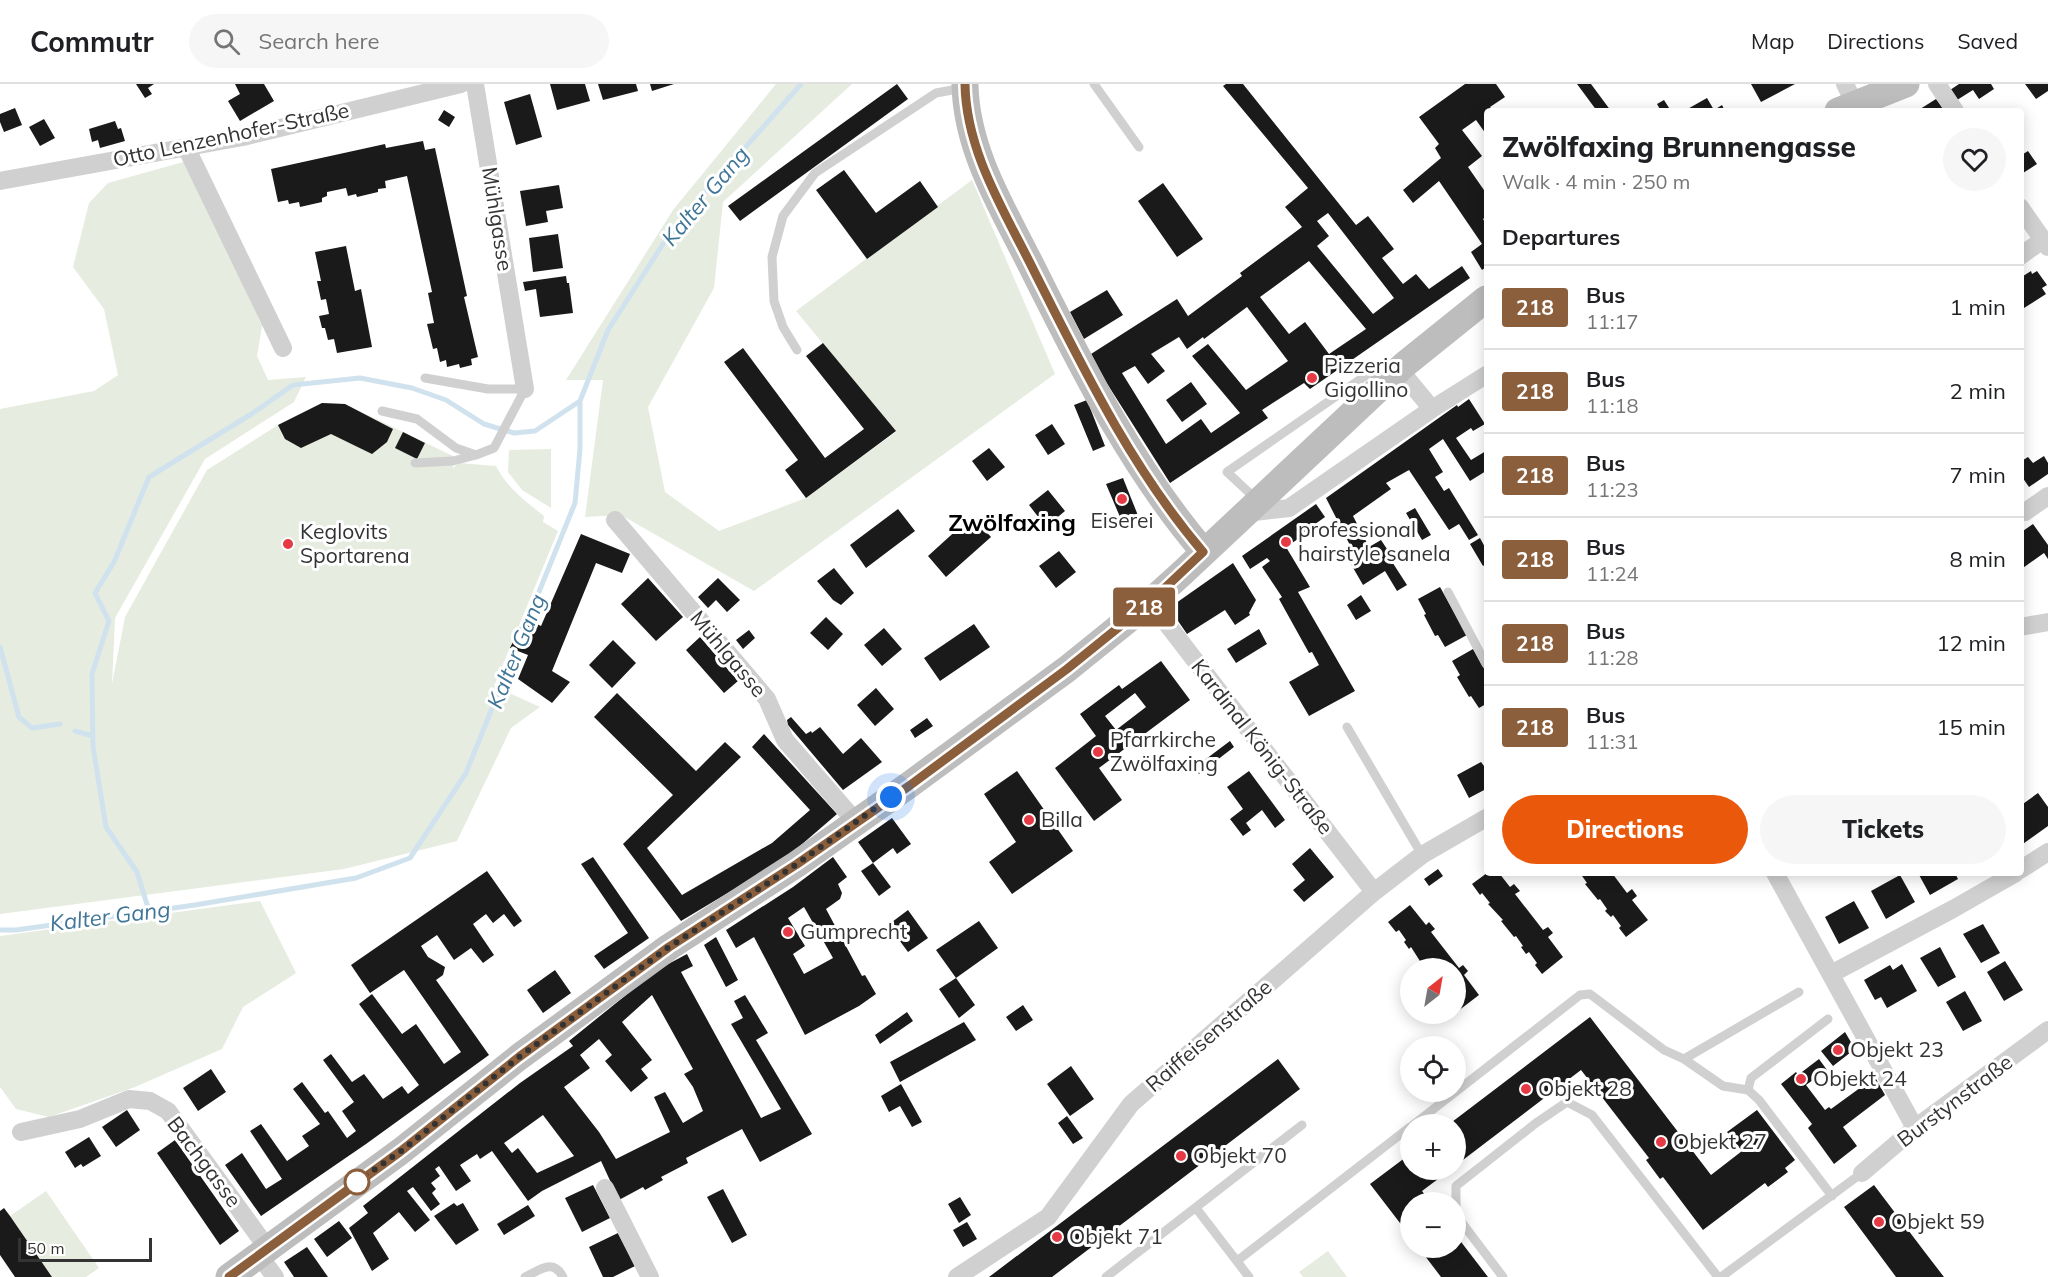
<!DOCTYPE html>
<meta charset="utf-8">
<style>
body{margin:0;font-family:Mulish,sans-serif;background:#f6f6f6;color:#202124;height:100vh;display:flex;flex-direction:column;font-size:22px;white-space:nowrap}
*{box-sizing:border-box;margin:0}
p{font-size:20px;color:#757577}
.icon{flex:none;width:33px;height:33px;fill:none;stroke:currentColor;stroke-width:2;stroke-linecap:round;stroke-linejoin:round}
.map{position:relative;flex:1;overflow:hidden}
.details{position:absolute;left:1484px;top:24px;width:540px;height:768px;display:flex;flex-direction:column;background:#fff;border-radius:6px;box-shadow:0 3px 15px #0003}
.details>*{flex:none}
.badge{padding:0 12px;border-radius:4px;font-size:21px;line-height:39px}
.needle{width:39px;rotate:31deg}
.tools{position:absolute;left:1400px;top:874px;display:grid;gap:12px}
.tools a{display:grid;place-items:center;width:66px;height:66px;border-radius:50%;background:#fff;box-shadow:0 3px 15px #0003;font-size:30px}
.scale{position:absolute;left:18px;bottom:15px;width:134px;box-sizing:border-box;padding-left:6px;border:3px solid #333;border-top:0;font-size:16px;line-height:21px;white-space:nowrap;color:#333;-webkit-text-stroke:4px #fff;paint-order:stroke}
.you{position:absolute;width:30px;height:30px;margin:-15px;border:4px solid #fff;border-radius:50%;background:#1a73e8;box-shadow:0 0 0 9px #1a73e833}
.map>.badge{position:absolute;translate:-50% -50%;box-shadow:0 0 0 3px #fff}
h2{padding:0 18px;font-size:22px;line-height:54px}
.round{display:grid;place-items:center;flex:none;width:63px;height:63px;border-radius:32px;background:#f6f6f6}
.headline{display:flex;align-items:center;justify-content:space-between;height:102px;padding:0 18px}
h1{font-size:28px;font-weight:800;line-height:45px}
.action{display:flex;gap:12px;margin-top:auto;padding:12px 18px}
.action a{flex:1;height:69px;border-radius:36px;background:#ea580c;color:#fff;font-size:24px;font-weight:800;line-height:69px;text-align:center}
.action a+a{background:#f6f6f6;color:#202124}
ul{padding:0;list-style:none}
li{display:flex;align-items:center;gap:18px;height:84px;padding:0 18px;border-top:2px solid #e0e0e0}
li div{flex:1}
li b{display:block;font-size:22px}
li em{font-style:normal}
li .badge{min-width:66px;font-weight:700;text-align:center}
header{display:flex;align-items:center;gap:36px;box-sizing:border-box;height:84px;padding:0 30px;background:#fff;border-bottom:2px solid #e0e0e0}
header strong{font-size:28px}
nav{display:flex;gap:33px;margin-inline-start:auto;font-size:21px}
.search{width:420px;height:54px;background:#f6f6f6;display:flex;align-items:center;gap:15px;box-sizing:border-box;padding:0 21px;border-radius:33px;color:#757577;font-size:22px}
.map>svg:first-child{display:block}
.green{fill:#e6ecdf}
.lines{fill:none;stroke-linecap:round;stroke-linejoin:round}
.stream{stroke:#cfe2ee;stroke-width:5}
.building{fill:#1a1a1a;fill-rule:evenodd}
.lane{stroke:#d0d0d0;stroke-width:9}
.street{stroke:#d0d0d0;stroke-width:18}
.secondary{stroke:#bdbdbd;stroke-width:27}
.line-casing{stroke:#fff;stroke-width:14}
.line{stroke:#8b5e3c;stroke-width:9}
.walk{stroke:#333;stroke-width:6;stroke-dasharray:0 10.8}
.poi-dot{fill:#e63946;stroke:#fff;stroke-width:2}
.stop-dot{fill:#fff;stroke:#8b5e3c;stroke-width:3}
.labels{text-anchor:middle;stroke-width:6;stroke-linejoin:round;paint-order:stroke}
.street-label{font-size:21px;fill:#333;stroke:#fff}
.poi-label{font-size:21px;fill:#333;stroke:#fff;text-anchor:start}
.water-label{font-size:22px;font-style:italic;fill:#3f7597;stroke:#fff}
.quarter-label{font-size:24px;font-weight:bold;fill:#000;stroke:#fff}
</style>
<header>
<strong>Commutr</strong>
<div class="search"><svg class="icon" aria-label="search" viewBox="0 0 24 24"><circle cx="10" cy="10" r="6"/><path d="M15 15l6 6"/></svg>Search here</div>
<nav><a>Map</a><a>Directions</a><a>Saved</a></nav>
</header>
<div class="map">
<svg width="2048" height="1193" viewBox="0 0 2048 1193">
<rect width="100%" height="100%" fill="#fff"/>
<path class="green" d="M776,0H852L723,118L714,204L648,323L665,408L719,447L806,414L896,348L796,227L972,96L1055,290L754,507L621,431L585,433L603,296H566L673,126Z
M187,77L262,242L257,272L268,296L306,293L294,318L205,375L115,534L112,600L125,533L207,386L278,341L322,319L345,320L453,372V384L459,379L496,382C507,404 525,417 544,432L543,438L558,447L494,602L540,623L511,644L457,757L344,785L0,830V325L94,307L118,291L104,225L73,183L89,119L108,99Z
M551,365V424L522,406L508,388L509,366Z
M260,817L296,889L243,923L222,965L135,1003L49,1033L16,1025L0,1003V852Z
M46,1107L99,1184L86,1193H52L10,1132Z
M1328,1167L1347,1193H1303L1299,1188Z"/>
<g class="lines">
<path class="stream" d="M526,540L575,419L580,365V317L608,246L670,149L801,0
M0,563L19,633L32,644L60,640
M75,647L93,652
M149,827L137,788L106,743L93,663L92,590L109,537L95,509L114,478L149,393L253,329L293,301L360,294L412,304L446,316L484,340L514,349L535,347L580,317
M0,846H16L195,821L356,794L410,774L466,689L518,560"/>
</g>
<path class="building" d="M136,0H154L148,4L152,10L145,14Z
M235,0H264L274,17L240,37L228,17L240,10Z
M550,0H585L590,17L557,26Z
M598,0H636L638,7L603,16Z
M650,0H674L652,7Z
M897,0L908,15L740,137L728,122Z
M1226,0H1243L1356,141L1368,132L1394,165L1382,174L1403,200L1416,190L1429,205L1462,182L1470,194L1310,305L1304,299L1262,326L1268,334L1170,399L1106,298L1091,270L1177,215L1188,232L1242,192L1240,189L1302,143L1285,123L1308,104L1223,2ZM1328,129L1394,214L1373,230L1317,162L1329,152L1317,137ZM1309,177L1366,245L1329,270L1305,238L1289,250L1260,213ZM1247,223L1288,277L1246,306L1208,260L1192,272L1240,329L1211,349L1201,335L1166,360L1122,289L1135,282L1148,300L1165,287L1151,270L1179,253L1187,265L1203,253L1204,255Z
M1465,0H1496L1505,13L1490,23L1493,27H1486V50L1476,36L1462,46L1482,72L1468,83L1486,109V133L1483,135L1486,140V183L1482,186L1471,168L1482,160L1439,97L1413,119L1403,106L1441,74L1435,64L1439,60L1419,33Z
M1577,0H1591L1611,27H1597Z
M1751,0H1795L1761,18Z
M1959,0H1991L1994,5L1979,15L1973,6L1957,16L1950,6Z
M2025,0H2048V7L2036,15Z
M530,10L542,53L516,61L504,18Z
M1707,14L1714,26L1722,21L1725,27H1684Z
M1936,15L1945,27H1917Z
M1664,16L1671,27H1661L1657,20Z
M15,24L22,41L4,48L0,38V30Z
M444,26L455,33L449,43L438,36Z
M44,35L55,54L40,62L29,43Z
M115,37L118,45L121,44L125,57L100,64L98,56L92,58L89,45Z
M423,57L425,66L435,64L467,212L464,213L478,273L471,275L472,281L460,284L459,280L447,283L446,276L440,278L437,264L433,265L427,240L434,239L428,209L432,208L407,92L385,97L386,104L378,105V108L357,113L356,110L348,112L346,104L327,108V112L322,114V118L300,123L299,118L289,120L288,116L278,118L271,85L385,60L386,64Z
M2028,67L2037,80L2023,89L2020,85V72Z
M844,86L876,129L920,97L938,123L867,175L816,106Z
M1163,99L1203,155L1177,173L1138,117Z
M559,101L563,124L546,127L548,138L526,142L520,107Z
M558,150L563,184L533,188L529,154Z
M346,162L355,207L361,205L372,263L337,269L334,255L328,256L325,244H322L319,232L329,230L326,215L321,216L317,197H321L315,168Z
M2031,187L2032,190L2037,187L2047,201L2042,204L2046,210L2024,224L2020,219V194Z
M566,192L567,199H569L573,229L540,233L536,205L525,207L523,198Z
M1107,206L1123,231L1084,255L1070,228Z
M823,259L896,347L806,414L785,386L798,376L724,278L743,264L825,374L864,345L806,272Z
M1191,298L1207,320L1182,338L1166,316Z
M1469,315L1485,340L1473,347L1471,344L1456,354L1471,376L1486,367V387L1470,397L1443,355L1429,365L1443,388L1435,393L1444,407L1449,404L1478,451L1469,456L1459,440L1449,446L1409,386L1386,399L1391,405L1353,432L1369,463L1381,456L1389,468L1387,470L1407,501L1397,507L1385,487L1363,501L1348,475L1355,471L1326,414L1457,321L1458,323Z
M1087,316L1105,362L1093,367L1074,321Z
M322,319L345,320L393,345L387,358L372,370L331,350L301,364L285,355L278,341Z
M1052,340L1065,360L1048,371L1035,351Z
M403,348L425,359L417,375L395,364Z
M989,364L1005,383L987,397L972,377Z
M2044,372L2048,379V390L2029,403L2020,390V378L2028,373L2033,379Z
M1123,394L1139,434L1123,440L1106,400Z
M1048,406L1065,427L1046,443L1029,421Z
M1316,420L1325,433L1300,451L1301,453L1286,463L1310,503L1298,508L1355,607L1309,632L1289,598L1319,581L1312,568L1309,569L1279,515L1282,513L1262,483L1270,477L1267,474L1250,485L1242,472Z
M1415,424L1431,451L1422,456L1406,429Z
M898,425L915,447L866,484L850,461Z
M972,432L991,453L946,493L928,472Z
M2033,440L2048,461V475L2044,469L2020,486V449Z
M581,450L630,470L622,489L596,479L552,587L570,598L552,619L518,595L528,571L510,564L524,534L541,542Z
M1480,454L1486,465V480L1483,482L1470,460Z
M1059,467L1076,488L1056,504L1039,482Z
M1233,479L1256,516L1249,529L1250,531L1235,541L1225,526L1187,550L1169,524Z
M834,484L854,509L841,521L833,516L817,497Z
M648,494L683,533L656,557L621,520Z
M718,494L740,516L727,528L716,516L708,524L698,513Z
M1440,503L1467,551L1445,563L1438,551L1435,552L1424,531L1426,530L1418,515Z
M1361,511L1371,527L1356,536L1347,521Z
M826,533L843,550L828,566L810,549Z
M974,540L990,563L940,597L924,574Z
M884,544L902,565L882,582L864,561Z
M1259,545L1267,560L1236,579L1227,565Z
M749,546L755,554L743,565L736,556Z
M700,553L738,597L724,609L686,566Z
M613,556L636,579L612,604L589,581Z
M1473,565L1486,588V620L1479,624L1471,612L1469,613L1457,593L1460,591L1452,577Z
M1161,577L1190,616L1099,684L1122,716L1094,737L1055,684L1096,652L1080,630L1119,601L1122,605ZM1135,609L1146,623L1116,646L1105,632Z
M876,604L894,625L875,642L857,621Z
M617,609L696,687L725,658L741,673L647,764L682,811L772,759L810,726L752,663L764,650L837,730L786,774L681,837L623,760L673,711L594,633Z
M791,633L806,650L811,647L812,649L820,643L843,670L861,654L882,678L843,706L788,641L787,636Z
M927,634L933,642L915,654L910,646Z
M1230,657L1234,663L1199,690L1194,684Z
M1481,678L1484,682L1486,680V705L1469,714L1457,691Z
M1017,687L1073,767L1012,810L989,778L1016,758L984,710Z
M1249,687L1285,736L1275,744L1262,726L1246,739L1251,746L1243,752L1230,735L1243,725L1227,703Z
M2038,709L2048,723V742L2020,762V722Z
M892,734L911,760L897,770L893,764L873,779L858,758Z
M1310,764L1334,793L1304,818L1293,806L1305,796L1292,780Z
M593,773L649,854L604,885L594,872L628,849L581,780Z
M833,773L847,793L838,800L842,809L840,815L826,825L862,892L865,891L876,910L859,922L805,951L754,853L736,864L726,846L793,803ZM804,823L833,874L804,890L793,870L805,862L788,834Z
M873,779L891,803L879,812L861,787Z
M1438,785L1443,792L1429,802L1424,795Z
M487,787L522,837L514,843L504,830L493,839L486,830L473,840L494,871L483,879L471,864L454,876L437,851L421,862L428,873L445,883L443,891L436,896L489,971L366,1060L261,1132L225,1081L242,1069L266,1105L282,1095L250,1047L261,1040L287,1077L309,1062L302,1052L320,1040L293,1005L302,998L325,1029L328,1027L347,1054L356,1047L342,1027L354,1018L323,976L331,970L352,998L364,990L383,1015L402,1002L408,1010L419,1001L359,920L372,910L402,950L416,940L444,980L461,968L404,886L370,909L351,881Z
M1487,789H1499L1510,803L1514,800L1520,807L1515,810L1543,846L1548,843L1553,849L1548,853L1563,873L1542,890L1535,881L1537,879L1529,868L1526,870L1521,863L1523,862L1516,852L1514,853L1501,837L1503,836L1488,820L1490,819L1482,809L1480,811L1472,800Z
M1580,789H1612L1627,809L1632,805L1637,812L1632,816L1648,836L1626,853L1619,844L1621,842L1613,831L1611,833L1605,827L1607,825L1600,815L1598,816L1585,800L1587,799Z
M1918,789H1955L1958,795L1930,811Z
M1900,791L1915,818L1886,835L1871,807Z
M1854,817L1869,844L1839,860L1825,833Z
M1410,821L1426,841L1429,838L1435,845L1431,848L1459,884L1463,881L1468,887L1464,891L1479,911L1458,927L1455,923V885H1425L1411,863L1409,865L1404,858L1406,856L1399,846L1396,848L1388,838Z
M908,826L928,854L908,868L888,841Z
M979,837L998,864L956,894L936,866Z
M1983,840L2000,869L1981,879L1963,850Z
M716,853L738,896L726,903L704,861Z
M1940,863L1956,893L1938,903L1920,874Z
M687,870L693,882L681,888L761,1034L781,1025L731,940L743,934L734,917L745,911L768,949L756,956L812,1050L760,1078L742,1045L686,1074L688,1079L661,1093L663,1096L645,1106L643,1103L619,1116L601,1077L542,1107L528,1117L492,1067L480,1075L477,1070L460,1081L471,1097L456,1107L439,1082L435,1085L440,1092L431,1099L436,1105L432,1109L440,1120L431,1127L413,1103L407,1107L430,1136L415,1148L399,1128L373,1149L389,1175L372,1187L349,1144L368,1129L363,1122L520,999L573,962L569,957L657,886ZM652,911L693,985L684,990L693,1003L703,1027L683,1039L665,1008L654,1013L670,1048L616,1075L599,1048L564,1003L590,984L580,971L599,955L612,971L605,977L631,1008L648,994L641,985L652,976L622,938ZM543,1031L574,1072L537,1089L518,1064L512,1069L504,1059Z
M2005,877L2023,906L2004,917L1987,888Z
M1902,880L1917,907L1887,924L1881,913L1875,916L1864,896L1890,881L1893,886Z
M555,886L571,909L543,929L527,906Z
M956,894L975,921L959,934L939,905Z
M1965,907L1982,937L1963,947L1946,918Z
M1023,921L1033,936L1016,947L1006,933Z
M907,928L913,937L880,960L875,951Z
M1590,933L1711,1091L1742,1067L1727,1048L1757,1026L1795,1076L1785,1084L1788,1088L1768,1103L1765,1099L1703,1146L1663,1093L1660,1095L1646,1076L1649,1074L1581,986L1455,1082V1041H1448Z
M964,938L976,956L900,998L890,978Z
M1845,948L1855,965L1833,982L1821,967Z
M1278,975L1300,1005L1052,1193H989Z
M1819,975L1827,986L1806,1001L1825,1026L1829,1023L1831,1025L1875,993L1885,1011L1843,1043L1857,1062L1834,1080L1808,1044L1812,1040L1781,1000L1796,988L1798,991Z
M1071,982L1094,1015L1070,1032L1047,1000Z
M211,985L226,1008L198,1027L183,1004Z
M901,1000L922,1038L912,1043L900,1022L889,1028L881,1012Z
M127,1026L140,1046L116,1063L102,1043Z
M1067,1032L1083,1054L1073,1060L1058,1039Z
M89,1053L101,1072L83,1083L81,1080L75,1084L65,1068Z
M175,1056L239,1147L220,1161L157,1069Z
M1410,1070V1086H1450L1422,1107L1431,1119H1410V1152L1370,1100Z
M593,1101L610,1134L582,1148L565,1114Z
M1874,1101L1924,1167L1944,1193H1896L1844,1123Z
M723,1105L747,1151L732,1159L707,1113Z
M960,1113L971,1131L959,1139L948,1120Z
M454,1119L457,1122L463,1119L479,1146L456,1161L434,1132Z
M528,1121L535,1132L504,1151L497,1140Z
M4,1124L10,1132L52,1193H15L0,1171V1127Z
M339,1137L352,1154L327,1173L314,1155Z
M967,1138L977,1155L963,1163L953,1146Z
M618,1149L635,1182L613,1193H603L589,1163Z
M1455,1150L1488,1193H1441L1419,1164H1455Z
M307,1163L328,1193H294L284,1178Z"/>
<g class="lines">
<path class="lane" d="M1094,0L1139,63
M797,266L783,243L774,217L772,173L783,132L815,89L936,9L963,4
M382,327L417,335L456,364L476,371L494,364L525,305H488L425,294
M415,379L453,377L476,371
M1257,416L1227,388L1381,281L1394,284
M1448,508L1486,580
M1347,643L1422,771
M1684,975L1799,908
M1748,1006L1751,994L1828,935
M1413,1041L1580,911L1590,910L1664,966L1684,975L1723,1002L1748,1006L1759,1016L1832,1112
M1196,1124L1249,1193
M1237,1177L1410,1043
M525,1193C540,1186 553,1174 563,1193
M1106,1193L1302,1041
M1503,1193L1456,1131V1102L1536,1039L1567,1018L1592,1031L1718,1193
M1721,1193L1862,1089"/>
<path class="street" d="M475,0L525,305
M1845,0L1855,21
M1937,0L1955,27
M186,63L283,264
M0,97L243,53L461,0
M2020,123L2048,163
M2020,172L2043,156
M1399,285L1432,325
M2025,428L2048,412
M1246,429L1289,424L1432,325L1486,291
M615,436L767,615L785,656L856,738
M1150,518L1374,808
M2020,543L2048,538
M2020,786L2048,768
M1775,789L1915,1044
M1831,890L1953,825L2016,789
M21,1048L80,1035L129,1015L150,1017L168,1027L268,1165
M1862,1089L1915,1044L2048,946
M605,1104L650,1193
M259,1171L275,1193
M957,1193L1048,1133L1131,1020L1374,808L1422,771L1486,734"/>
<path class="secondary" d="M965,0C966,68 1005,128 1034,187C1083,285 1132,384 1204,468
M1838,27L1906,0
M229,1193L401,1067L519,973L669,863L797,780L909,701L1067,585L1150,518L1180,491L1404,281L1486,215"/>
</g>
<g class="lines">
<g class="line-casing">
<path id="line" d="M229,1193L401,1067L519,973L669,863L797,780L909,702L1067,585L1150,518L1203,468C1132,385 1083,284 1034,187C1005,128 966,68 965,0"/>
</g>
<use href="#line" class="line"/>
<path class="walk" d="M357,1098L401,1067L519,973L669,863L797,780L891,713"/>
</g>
<g class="poi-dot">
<circle cx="1312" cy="294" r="6"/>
<circle cx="1122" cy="415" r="6"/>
<circle cx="1286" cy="458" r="6"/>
<circle cx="288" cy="460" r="6"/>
<circle cx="1098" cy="668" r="6"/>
<circle cx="1029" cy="736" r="6"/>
<circle cx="788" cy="848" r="6"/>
<circle cx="1838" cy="966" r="6"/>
<circle cx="1801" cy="995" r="6"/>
<circle cx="1526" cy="1005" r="6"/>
<circle cx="1661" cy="1058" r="6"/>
<circle cx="1181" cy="1072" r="6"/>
<circle cx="1879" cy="1138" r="6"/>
<circle cx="1057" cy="1153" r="6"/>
</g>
<circle class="stop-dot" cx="357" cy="1098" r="12"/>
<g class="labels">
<g class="street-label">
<text transform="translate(231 51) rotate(-12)" y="7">Otto Lenzenhofer-Straße</text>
<text transform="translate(497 135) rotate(81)" y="7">Mühlgasse</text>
<text transform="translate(728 570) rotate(50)" y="7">Mühlgasse</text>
<text transform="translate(1262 663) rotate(52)" y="7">Kardinal König-Straße</text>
<text transform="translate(1209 952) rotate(-41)" y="7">Raiffeisenstraße</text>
<text transform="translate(1955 1017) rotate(-37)" y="7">Burstynstraße</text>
<text transform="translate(204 1078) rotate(53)" y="7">Bachgasse</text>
</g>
<g class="poi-label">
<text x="1324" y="289">Pizzeria<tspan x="1324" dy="24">Gigollino</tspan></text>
<text x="1122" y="444" text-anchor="middle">Eiserei</text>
<text x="1298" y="453">professional<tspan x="1298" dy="24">hairstyle sanela</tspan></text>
<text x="300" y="455">Keglovits<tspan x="300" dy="24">Sportarena</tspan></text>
<text x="1110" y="663">Pfarrkirche<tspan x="1110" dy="24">Zwölfaxing</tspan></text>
<text x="1041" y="743">Billa</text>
<text x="800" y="855">Gumprecht</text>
<text x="1850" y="973">Objekt 23</text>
<text x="1813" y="1002">Objekt 24</text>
<text x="1538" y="1012">Objekt 28</text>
<text x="1673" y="1065">Objekt 27</text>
<text x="1193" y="1079">Objekt 70</text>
<text x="1891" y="1145">Objekt 59</text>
<text x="1069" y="1160">Objekt 71</text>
</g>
<g class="water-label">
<text transform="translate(705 112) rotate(-50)" y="8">Kalter Gang</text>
<text transform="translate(516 567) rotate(-68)" y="8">Kalter Gang</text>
<text transform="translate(110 832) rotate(-7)" y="8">Kalter Gang</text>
</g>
<g class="quarter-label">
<text x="1012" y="447">Zwölfaxing</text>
</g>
</g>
</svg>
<div class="tools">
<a><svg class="needle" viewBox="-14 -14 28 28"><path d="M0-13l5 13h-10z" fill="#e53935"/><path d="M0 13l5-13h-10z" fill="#757577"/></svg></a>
<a><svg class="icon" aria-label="locate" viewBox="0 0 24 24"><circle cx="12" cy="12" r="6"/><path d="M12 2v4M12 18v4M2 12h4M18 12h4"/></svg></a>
<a>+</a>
<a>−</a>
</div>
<div class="scale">50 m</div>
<div class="you" style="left:891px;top:713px"></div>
<b class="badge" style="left:1144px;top:523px;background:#8b5e3c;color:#fff">218</b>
<section class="details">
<div class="headline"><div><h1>Zwölfaxing Brunnengasse</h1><p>Walk · 4 min · 250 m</p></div><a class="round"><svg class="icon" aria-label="heart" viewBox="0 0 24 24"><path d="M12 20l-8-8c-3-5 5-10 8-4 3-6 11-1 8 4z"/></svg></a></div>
<h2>Departures</h2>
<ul>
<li><span class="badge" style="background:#8b5e3c;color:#fff">218</span><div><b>Bus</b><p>11:17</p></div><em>1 min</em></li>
<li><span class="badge" style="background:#8b5e3c;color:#fff">218</span><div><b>Bus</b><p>11:18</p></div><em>2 min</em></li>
<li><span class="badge" style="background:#8b5e3c;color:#fff">218</span><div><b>Bus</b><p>11:23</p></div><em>7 min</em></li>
<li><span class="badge" style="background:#8b5e3c;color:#fff">218</span><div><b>Bus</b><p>11:24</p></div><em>8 min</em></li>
<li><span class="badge" style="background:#8b5e3c;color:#fff">218</span><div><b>Bus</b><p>11:28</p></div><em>12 min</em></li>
<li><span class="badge" style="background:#8b5e3c;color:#fff">218</span><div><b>Bus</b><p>11:31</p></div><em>15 min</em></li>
</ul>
<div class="action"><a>Directions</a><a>Tickets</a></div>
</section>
</div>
